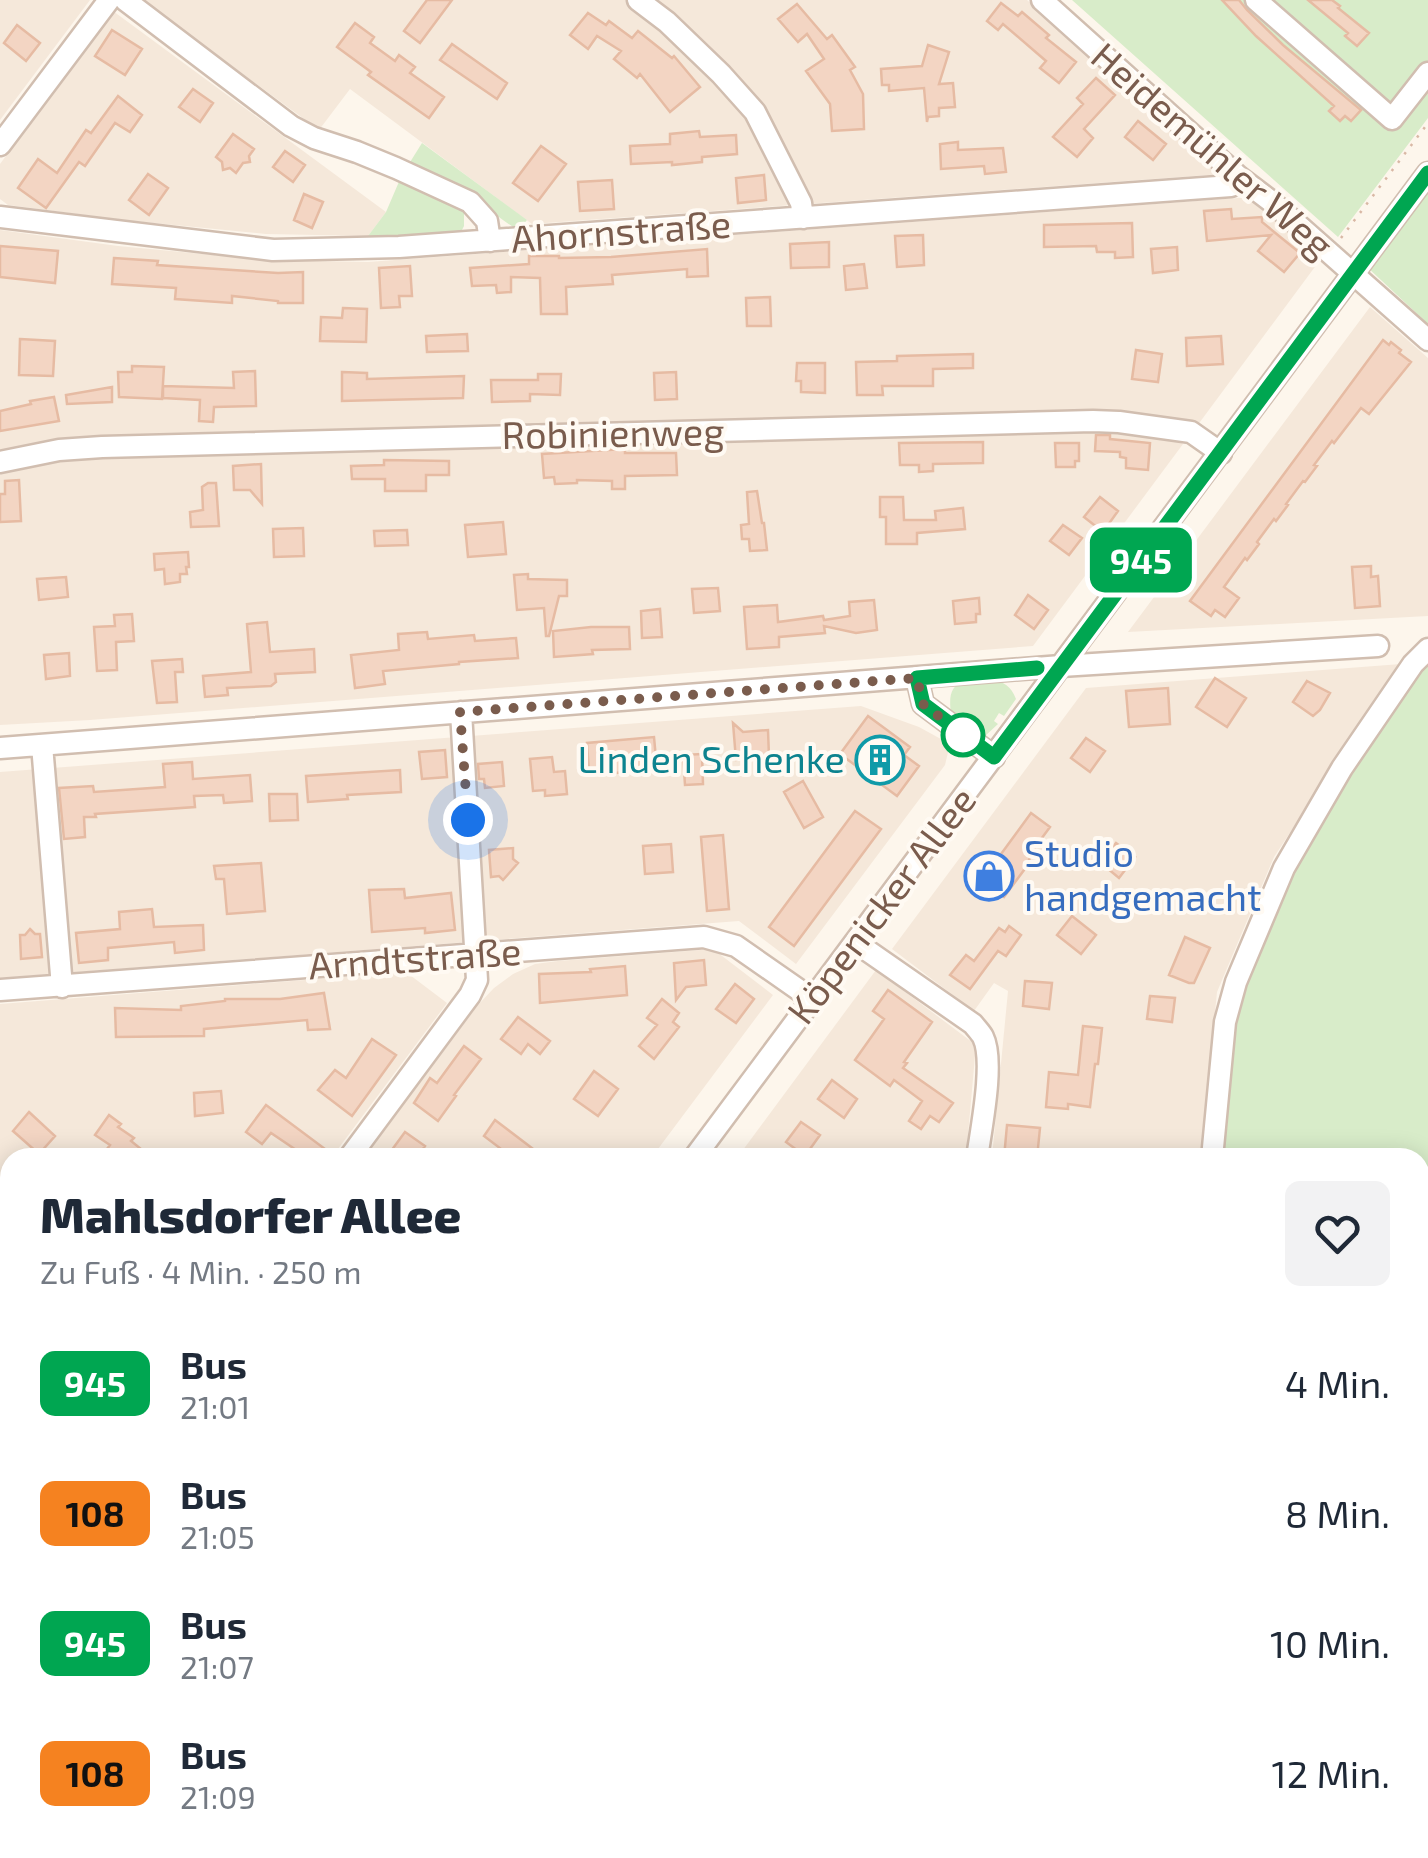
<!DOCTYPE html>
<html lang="de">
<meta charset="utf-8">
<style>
body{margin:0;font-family:"Exo 2",sans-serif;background:#f2f2f3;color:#1f2937;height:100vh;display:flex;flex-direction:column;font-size:38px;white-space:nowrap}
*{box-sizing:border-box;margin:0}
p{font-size:32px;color:#747a83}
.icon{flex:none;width:55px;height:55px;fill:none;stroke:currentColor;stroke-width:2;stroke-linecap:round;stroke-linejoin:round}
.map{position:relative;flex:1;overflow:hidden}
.sheet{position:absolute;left:0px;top:1148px;width:1430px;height:712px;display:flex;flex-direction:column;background:#fff;border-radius:30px 30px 0 0;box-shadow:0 5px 25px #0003}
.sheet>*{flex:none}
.badge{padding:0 20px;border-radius:15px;font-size:35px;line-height:65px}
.you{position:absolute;width:50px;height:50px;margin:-25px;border:8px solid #fff;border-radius:50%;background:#1a73e8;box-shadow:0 0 0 15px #1a73e833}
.map>.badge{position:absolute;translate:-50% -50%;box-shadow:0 0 0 5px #fff}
.round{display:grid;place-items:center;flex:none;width:105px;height:105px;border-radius:15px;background:#f2f2f3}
.headline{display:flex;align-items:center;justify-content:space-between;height:170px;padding:0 40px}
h1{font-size:48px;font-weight:800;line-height:75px}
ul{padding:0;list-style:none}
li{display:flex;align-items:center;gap:30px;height:130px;padding:0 40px}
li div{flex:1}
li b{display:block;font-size:38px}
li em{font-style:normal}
li .badge{min-width:110px;font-weight:700;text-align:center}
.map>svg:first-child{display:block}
.residential{fill:#f5e8da}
.green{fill:#d8ecc9}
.building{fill:#f3d5c3;stroke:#e6bba3;stroke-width:2.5}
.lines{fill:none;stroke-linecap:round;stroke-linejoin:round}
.minor-casing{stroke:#d1beb0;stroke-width:25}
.path{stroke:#d9b8a5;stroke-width:2.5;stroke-dasharray:2.5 8;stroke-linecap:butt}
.minor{stroke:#fff;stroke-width:20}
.line-casing{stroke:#fff;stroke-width:22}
.line{stroke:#00a651;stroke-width:15}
.walk{stroke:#7a5c4d;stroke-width:10;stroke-dasharray:0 18}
.stop-dot{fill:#fff;stroke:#00a651;stroke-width:5}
.labels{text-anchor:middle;stroke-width:8;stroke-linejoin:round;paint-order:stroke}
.street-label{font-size:38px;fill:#7a5c4d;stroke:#fffaf3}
.culture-label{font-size:38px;fill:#0d838f;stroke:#fffaf3;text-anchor:end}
.shop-label{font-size:38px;fill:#366cbe;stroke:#fffaf3;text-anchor:start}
</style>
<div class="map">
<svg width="1428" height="1858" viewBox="0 0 1428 1858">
<rect width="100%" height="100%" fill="#fdf6ec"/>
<path class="residential" d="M0,0H90L0,120Z
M142,0H1027L1222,174L532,224L350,89L319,130Z
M113,11L386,212L368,236L266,234L123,220L8,205L0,199V164Z
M1251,197L1320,260L1197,426L0,455V230L118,246L267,260L368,262Z
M1370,307L1428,358V616L1128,632Z
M1095,429L1172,437L1183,444L1033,646L90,720L0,725V470L72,456Z
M1401,664L1274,857L1217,992L1201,1157H992L1008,991L994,983L974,1011L892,949L1086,688Z
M861,706L919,727L950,744L945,765L796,964L739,921L0,978V772Z
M713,949L773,995L652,1157L364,1158L477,1006L494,988L513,974L535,964L558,961Z
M876,970L976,1045L966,1157L737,1158Z
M406,972L447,1003L332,1157L10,1158V1333L0,1326V1004Z
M0,1374L10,1381V1546L0,1538Z
M0,1730L10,1737V1850H136L131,1858H0Z
M418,1850H596L607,1858H429Z
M640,1850H801L812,1858H651Z"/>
<path class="green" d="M1072,0H1428V118L1338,237Z
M422,143L527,220L518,230C499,219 485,204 465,194C447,184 427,176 407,167Z
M401,177L457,205L464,211V226L460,234L366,242L368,236L386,212Z
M1428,183V324L1366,266Z
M1428,662V1858H1149L1150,1850H1420V1158L1218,1157L1235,997L1290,863L1408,683Z
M991,679C1004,682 1011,686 1016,699L1004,716L999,713L994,721L998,724L984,737L951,713C946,679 964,680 991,679Z
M0,1538L10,1546V1737L0,1730Z
M221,1850H418L429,1858H219L216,1856Z"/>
<path class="building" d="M427,0H452L420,43L404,31Z
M1222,0H1239L1247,10L1283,45L1361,110L1351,121L1345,116L1340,121L1329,111L1334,106L1256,36Z
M1308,0H1332L1340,6L1338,8L1369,33L1357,46L1345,36L1348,33Z
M1001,3L1018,16L1022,12L1049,35L1046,38L1076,62L1059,83L1040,68L1046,61L1003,24L998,30L987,21Z
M797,4L827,39L832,35L855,67L850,70L863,94L864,129L832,131L830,104L806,71L824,59L807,34L798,42L778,19Z
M588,13L606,25L609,21L632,38L638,31L672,58L674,56L700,87L670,112L640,74L637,78L614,59L621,51L597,36L588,49L570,35Z
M355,23L374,37L370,43L395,61L399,55L415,67L410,73L444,97L429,118L368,75L371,72L337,47Z
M17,25L40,43L26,61L4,43Z
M112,30L142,49L125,75L95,56Z
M452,44L507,83L497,99L440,60Z
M928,45L949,52L939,84L953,83L955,107L939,108V116L928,117L927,122L924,88L889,91V85H882L881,69L922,66Z
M1096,78L1115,95L1084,129L1093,138L1077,157L1053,137L1083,104L1077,98Z
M193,89L213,103L200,122L179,107Z
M118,96L142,115L130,132L115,123L85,166L79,162L46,208L18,188L38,159L57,173L86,130L91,133Z
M1138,121L1166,144L1153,160L1125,137Z
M699,131L700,137L736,135L737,154L702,157V162L672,165V162L631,164L630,146L670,144V134Z
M233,134L254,149L249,156L250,162L243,163L236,173L230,168L223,170L222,162L216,157Z
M958,142V150L1003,148L1006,172L985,174L984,166L941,169L940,144Z
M541,146L566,164L538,201L513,183Z
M285,151L305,165L293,182L273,167Z
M148,174L168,188L149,215L129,200Z
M764,175L766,200L738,203L736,178Z
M612,180L614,209L580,211L578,182Z
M304,194L323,202L312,228L294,220Z
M1231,209L1232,219L1262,217V222L1300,253L1284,272L1258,251L1271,235L1207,241L1204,211Z
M1132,223L1133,257L1115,258V252H1097L1096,246L1044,247V225Z
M923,235L924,265L897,267L895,236Z
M829,242V267L791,268L790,244Z
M0,246L58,251L55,283L0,277Z
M1177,247L1178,270L1153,273L1151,249Z
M707,249L708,276L687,277V269L612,275L613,284L566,287L567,314H541L540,278L511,277V292L497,293L496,285L472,286L470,268L529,264V256H559V258L611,257Z
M114,258L158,261L157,265L278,273L303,272V303H278V301L232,296V303L175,299L176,288L112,284Z
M864,264L867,288L846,290L844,266Z
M410,266L412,296H399L400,307L381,308L379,268Z
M770,297L771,326H747L746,298Z
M343,308L367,309L366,342L320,341L321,317L342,318Z
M467,334L468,351L427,352L426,336Z
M1221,336L1223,364L1187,366L1186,338Z
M20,339L55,341L53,376L19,375Z
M1383,340L1389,345L1391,342L1401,350L1399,353L1411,362L1369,414L1361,408L1334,443L1332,441L1314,465L1317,466L1305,482L1303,481L1286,504L1288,505L1276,521L1274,519L1257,542L1259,544L1247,560L1245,558L1224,587L1239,598L1225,617L1215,610L1211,616L1190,601Z
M1136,350L1162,354L1158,382L1132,379Z
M973,354V368L933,369V386H882L883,395H857L856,362L897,361V356Z
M797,363H825V393L801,392V381H796Z
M132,366L164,367L162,399L119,397L118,372H132Z
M255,371L256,406L214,407L213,422L199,421L200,400L163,398V386L234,388L233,372Z
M342,372L367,373V379L464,376L463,398L342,401Z
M676,372L677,399L655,400L654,373Z
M538,374H561L560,395L530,394V401L492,402L491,380H538Z
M112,387V402L67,404L66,395Z
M54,397L59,421L0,431V411L31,404L30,401Z
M1096,435H1110V439L1150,443L1148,470L1126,468V458L1120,457V452L1095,451Z
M983,442V463L933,464V471L919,472V465H900L899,443Z
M1055,443H1079V461H1075V467H1056Z
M625,449V453H676L677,475L625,476V489H612V481L577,480V483L555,484L554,477L544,478L542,454Z
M384,460L449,461V475H426V491H385V479H352L351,466L384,465Z
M261,464L262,504L250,490H234L233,466Z
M19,480L21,521L0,522V494H5V481Z
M208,483H216L219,526L191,527L190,512L203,510L202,487Z
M757,491L762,523H764L767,550L750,551L749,539H742L741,525L749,524L747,492Z
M880,497H903L904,520H936L935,511L963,508L965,529L917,533V544H886V517H880Z
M1100,497L1118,511L1103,532L1084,517Z
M503,522L506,554L468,557L465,525Z
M1063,525L1082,538L1069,555L1050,541Z
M303,528L304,556L274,557L273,529Z
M407,530L408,545L375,546L374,531Z
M188,552L189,567H186L187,574H180V582L165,584L164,569L155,570L154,554Z
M1371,566V577L1378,576L1380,606L1355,608L1352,567Z
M528,574V579L567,580V596H559L549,636H546L544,608L517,610L514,575Z
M66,577L68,597L39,600L37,579Z
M718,588L720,611L694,613L692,589Z
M1028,595L1048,610L1034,629L1015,615Z
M979,598L980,614H976V622L955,624L953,601Z
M874,600L877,630L856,633L824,626L825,633L779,637V647L747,649L744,607L777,605L778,622L823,616L824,620L850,616L849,602Z
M660,609L662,637L642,638L641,611Z
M132,614L134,641L116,642L117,670L97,671L94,627L115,626L114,615Z
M267,622L270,652L314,649L315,672L275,674L276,682L271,686L227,688L228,695L205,697L203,676L251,672L247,624Z
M591,627H629L630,649L592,650L593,654L554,657L553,631Z
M427,632L428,639L474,635L475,641L516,638L518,658L459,662V664L383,671L385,684L355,688L351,655L399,650L398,634Z
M69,653L70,676L46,679L44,655Z
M182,659L183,672H175L177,702L157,703L152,661Z
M1215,678L1246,698L1227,727L1196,707Z
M1307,681L1330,693L1320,710L1313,716L1293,702Z
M1168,688L1170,724L1129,727L1126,691Z
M868,716L910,747L904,755L919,766L897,796L840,754Z
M733,723L743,732L768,730L769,757L736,760Z
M654,737L657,769L605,774V772H589L587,743Z
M1086,738L1105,751L1090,772L1071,758Z
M445,750L447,777L422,779L419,752Z
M702,754L703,784L685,785L683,755Z
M552,757L554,772L565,771L567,794L545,796V790L533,791L530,759Z
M192,762L193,779L250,775L252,801L224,803L223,795L194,796L195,807L95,814L96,817H84L85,837L64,839L59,788L93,786L94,792L165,787L163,764Z
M502,762L504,786L485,788L484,779H479L478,764Z
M400,770L401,792L347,795L348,799L308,802L306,776Z
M803,781L823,817L804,828L784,792Z
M269,794H297L298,820L270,821Z
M855,811L881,829L794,946L769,927Z
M1031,813L1050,827L1036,846L1024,870L1004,897L982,880Z
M723,835L729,909L707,911L701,837Z
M1116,843L1135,857L1119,878L1101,863Z
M671,844L673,872L645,874L643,846Z
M513,848V859L518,863L503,880L499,876L491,877L489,850Z
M261,863L265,911L227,914L224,879H216L214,866Z
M404,889L405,898L451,893L455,930L425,933V928L372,932L369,890Z
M152,909L154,927L203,925L204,950L175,953L174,942L108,948V960L79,963L76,933L120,929L119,912Z
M1072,916L1096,935L1081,954L1057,935Z
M1009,926L1021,935L1006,956L998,951L970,989L950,975L966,955L974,961L999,928L1005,932Z
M30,929L35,934H40L42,957L21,959L20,935H25Z
M1185,937L1210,948L1194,983H1189L1169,975Z
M704,960L706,985L686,987L676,1000L674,963Z
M625,966L627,995L540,1003L539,974L591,972L590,969Z
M1025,981L1052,983L1049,1009L1023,1006Z
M735,984L754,999L736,1023L716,1009Z
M888,990L932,1022L904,1062L907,1063L903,1068L953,1103L939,1122L930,1116L921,1129L909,1121L922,1101L894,1080L890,1086L855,1060L884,1019L873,1011Z
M324,993L330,1029L308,1030L307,1020L204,1029V1036L116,1037L115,1008L181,1010V1006L225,1001V999H280Z
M1150,996L1175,998L1172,1022L1147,1019Z
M662,999L679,1013L673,1022L679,1027L654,1059L639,1046L657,1025L647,1018Z
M518,1017L550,1041L540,1054L528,1044L521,1054L501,1039Z
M1083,1026L1102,1028L1098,1064H1095L1090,1107L1068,1104V1109L1046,1107L1049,1072L1078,1075Z
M372,1039L396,1055L352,1116L318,1090L335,1070L346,1078Z
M464,1046L481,1059L454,1095L456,1096L438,1121L414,1103L430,1078L437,1083Z
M594,1071L618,1089L598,1116L574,1099Z
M832,1080L857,1099L844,1118L818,1099Z
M221,1091L223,1113L195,1116L194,1093Z
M266,1105L325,1149L319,1158H308L271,1133L262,1144L246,1132Z
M29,1112L55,1136L39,1154L13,1131Z
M109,1115L121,1124L118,1127L134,1138L131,1141L152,1158H119L107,1149L110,1145L95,1135Z
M495,1120L545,1158H513L484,1136Z
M801,1122L820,1135L805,1156L786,1142Z
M1007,1125L1040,1128L1037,1158H1004Z
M405,1132L425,1146L417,1158H399L391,1151Z"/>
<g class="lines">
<g class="minor-casing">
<path id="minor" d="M125,0L291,126L314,138L357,152L396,168L470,202L487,221L490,241
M638,0L667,22L721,74L755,112L801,203L803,218
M1042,0L1239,177L1272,202L1428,340
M1256,0L1392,119L1428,73
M0,145L109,0
M0,217L273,250L399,247L1231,186L1239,177
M0,462L59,450L102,447L1093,421L1119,422L1191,432L1221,453
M917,678L923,704L994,757
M42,745L62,987
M0,748L1061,666L1378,646
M855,942L973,1024C976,1028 981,1033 983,1037C995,1061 981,1129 977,1158
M0,990L704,937L736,946L812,999
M349,1158L470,995L477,980L461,712
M694,1158L1428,173
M1212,1158L1225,1022L1236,982L1284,868L1342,768L1413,664L1428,649
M0,1354L10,1361
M620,1850L631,1858
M173,1858L179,1850
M908,1858V1850
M1141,1858V1850"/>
</g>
<path class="path" d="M1341,238L1428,123
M0,1590L10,1596
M307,1850L315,1858
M476,1858L482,1850"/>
<use href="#minor" class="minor"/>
</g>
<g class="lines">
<g class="line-casing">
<path id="line" d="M1037,668L917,678L923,704L994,757L1428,173"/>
</g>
<use href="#line" class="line"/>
<path class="walk" d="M468,820L460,712L917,678L923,704L963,735"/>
</g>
<defs>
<g id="building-ring" transform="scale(2.5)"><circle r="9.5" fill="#fffaf3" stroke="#0f9aa8" stroke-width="1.5"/><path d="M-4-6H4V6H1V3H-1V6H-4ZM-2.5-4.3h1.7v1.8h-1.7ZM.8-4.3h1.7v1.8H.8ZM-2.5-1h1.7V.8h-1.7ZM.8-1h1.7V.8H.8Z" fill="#0f9aa8"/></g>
<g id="shop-ring" transform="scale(2.5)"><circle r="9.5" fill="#fffaf3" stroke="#3f7fe0" stroke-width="1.5"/><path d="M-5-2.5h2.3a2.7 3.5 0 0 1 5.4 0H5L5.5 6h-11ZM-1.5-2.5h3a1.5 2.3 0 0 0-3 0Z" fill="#3f7fe0"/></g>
</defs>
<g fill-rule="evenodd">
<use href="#building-ring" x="880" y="760"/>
<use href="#shop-ring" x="989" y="876"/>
</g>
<circle class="stop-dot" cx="963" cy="735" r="20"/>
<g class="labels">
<g class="street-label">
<text transform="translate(1212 151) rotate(41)" y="13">Heidemühler Weg</text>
<text transform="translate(621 232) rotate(-4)" y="13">Ahornstraße</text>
<text transform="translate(613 434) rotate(-1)" y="13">Robinienweg</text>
<text transform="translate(882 906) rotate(-53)" y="13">Köpenicker Allee</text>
<text transform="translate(415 959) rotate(-4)" y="13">Arndtstraße</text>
</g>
<g class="culture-label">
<text x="845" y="773">Linden Schenke</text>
</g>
<g class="shop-label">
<text x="1024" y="867">Studio<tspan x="1024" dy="44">handgemacht</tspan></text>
</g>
</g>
</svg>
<div class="you" style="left:468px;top:820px"></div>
<b class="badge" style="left:1141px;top:560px;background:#00a651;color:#fff">945</b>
<section class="sheet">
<div class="headline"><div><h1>Mahlsdorfer Allee</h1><p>Zu Fuß · 4 Min. · 250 m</p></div><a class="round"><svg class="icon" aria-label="heart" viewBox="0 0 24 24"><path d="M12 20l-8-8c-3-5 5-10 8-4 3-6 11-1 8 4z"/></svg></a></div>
<ul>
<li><span class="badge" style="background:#00a651;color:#fff">945</span><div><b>Bus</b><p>21:01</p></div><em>4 Min.</em></li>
<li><span class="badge" style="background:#f58220;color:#111">108</span><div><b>Bus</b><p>21:05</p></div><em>8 Min.</em></li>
<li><span class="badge" style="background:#00a651;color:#fff">945</span><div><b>Bus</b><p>21:07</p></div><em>10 Min.</em></li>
<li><span class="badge" style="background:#f58220;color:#111">108</span><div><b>Bus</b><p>21:09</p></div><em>12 Min.</em></li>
</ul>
</section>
</div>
